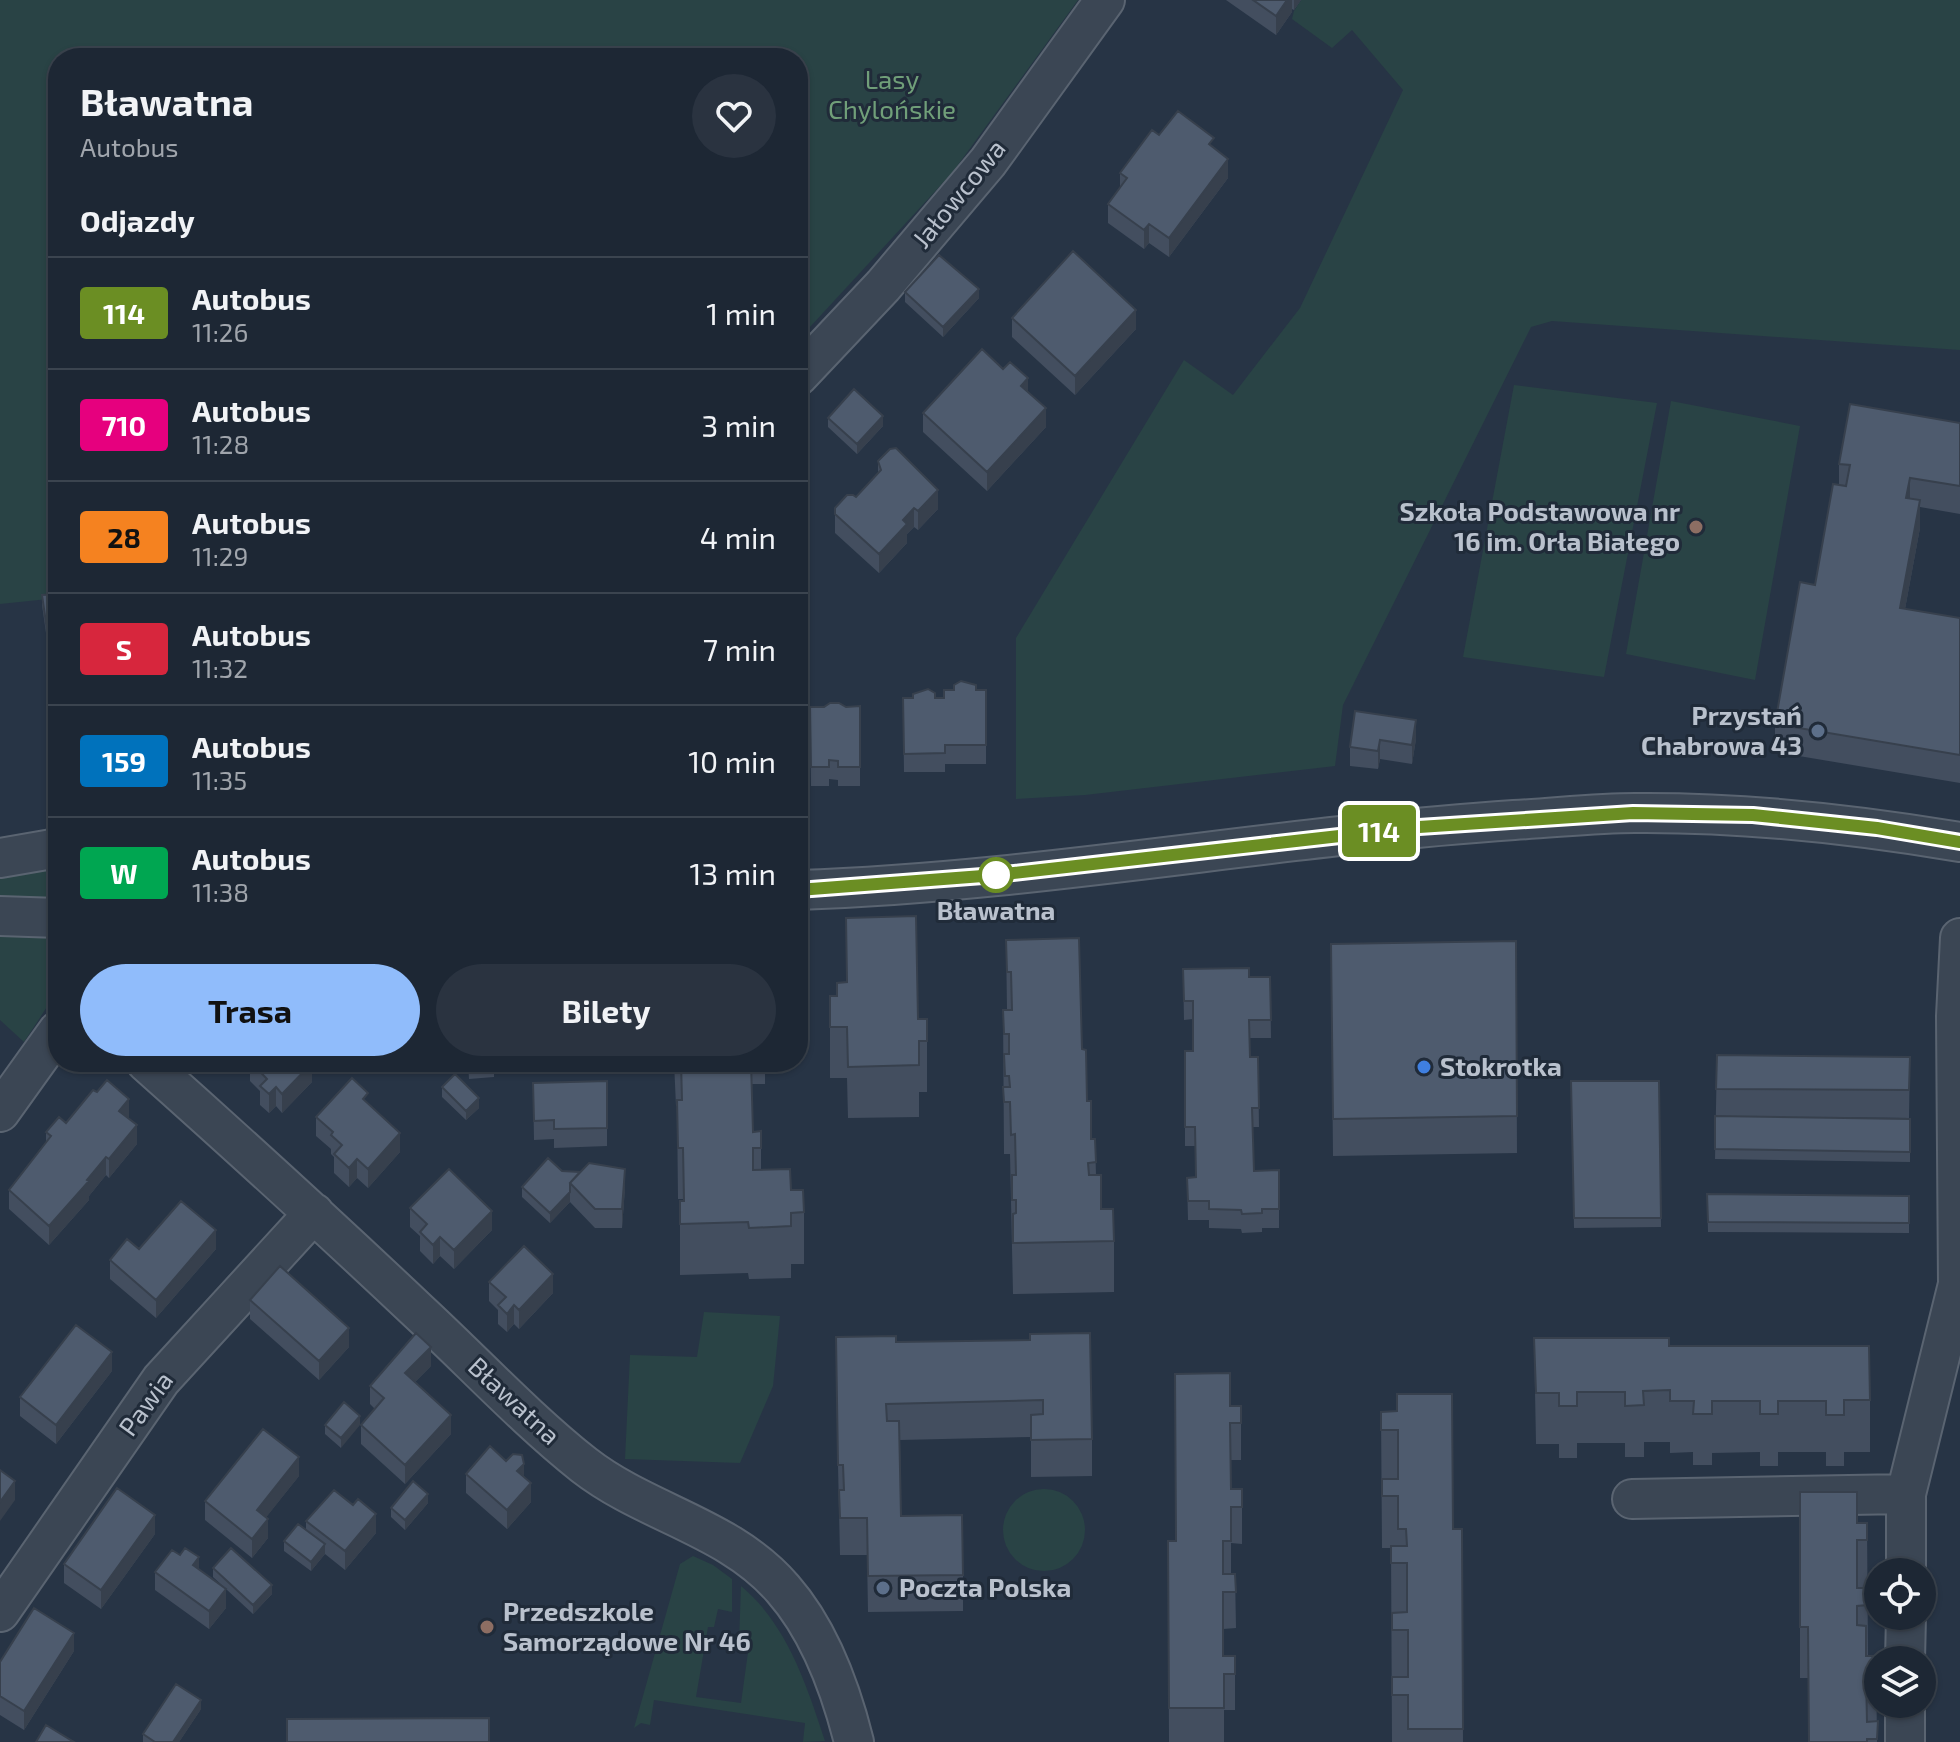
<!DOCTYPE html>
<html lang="pl">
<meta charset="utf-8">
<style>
body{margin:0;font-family:"Exo 2",sans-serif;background:#2a3340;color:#f1f3f6;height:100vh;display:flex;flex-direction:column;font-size:30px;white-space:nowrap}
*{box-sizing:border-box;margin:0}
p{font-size:26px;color:#a0a5ac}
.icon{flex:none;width:44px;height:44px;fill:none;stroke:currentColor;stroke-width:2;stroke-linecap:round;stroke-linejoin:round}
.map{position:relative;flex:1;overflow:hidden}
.drawer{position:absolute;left:48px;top:48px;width:760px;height:1024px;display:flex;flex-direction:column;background:#1d2734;border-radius:32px;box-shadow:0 2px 6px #0004,0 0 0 2px #3b444f}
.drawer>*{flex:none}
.badge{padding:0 16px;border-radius:6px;font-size:28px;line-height:52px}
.fabs{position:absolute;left:1864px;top:1558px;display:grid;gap:16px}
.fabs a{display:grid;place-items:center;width:72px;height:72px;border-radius:50%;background:#1d2734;box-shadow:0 2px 6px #0004,0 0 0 2px #3b444f;font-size:40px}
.map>.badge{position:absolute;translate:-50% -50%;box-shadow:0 0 0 4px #fff}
h2{padding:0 32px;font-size:30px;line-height:72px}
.round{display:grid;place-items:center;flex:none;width:84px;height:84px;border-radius:42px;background:#2a3340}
.head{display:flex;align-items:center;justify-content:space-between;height:136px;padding:0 32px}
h1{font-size:38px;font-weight:700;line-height:60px}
.action{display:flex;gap:16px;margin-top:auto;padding:16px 32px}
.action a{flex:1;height:92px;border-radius:48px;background:#90bcfb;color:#111;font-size:32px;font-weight:700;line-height:92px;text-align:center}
.action a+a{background:#2a3340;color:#f1f3f6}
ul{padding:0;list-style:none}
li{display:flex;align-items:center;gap:24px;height:112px;padding:0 32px;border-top:2px solid #3b444f}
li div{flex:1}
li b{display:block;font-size:30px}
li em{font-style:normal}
li .badge{min-width:88px;font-weight:700;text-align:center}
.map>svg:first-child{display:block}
.green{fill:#294345}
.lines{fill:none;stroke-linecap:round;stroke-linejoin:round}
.minor-casing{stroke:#5a6471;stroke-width:42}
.minor{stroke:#3b4654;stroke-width:38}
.wall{fill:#434e5f}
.shaded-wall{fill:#37404d}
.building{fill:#4e5b6e;stroke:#37404d;stroke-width:2}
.line-casing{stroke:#fff;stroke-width:18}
.line{stroke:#6b8e23;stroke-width:12}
.education-dot{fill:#8d6e63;stroke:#202b39;stroke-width:3}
.service-dot{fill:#5c6f8a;stroke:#202b39;stroke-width:3}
.stop-dot{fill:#fff;stroke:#6b8e23;stroke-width:4}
.shop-dot{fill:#3f7fe0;stroke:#202b39;stroke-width:3}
.labels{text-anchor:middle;stroke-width:6;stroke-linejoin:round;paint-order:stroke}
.park-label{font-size:26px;fill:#709f79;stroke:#202b39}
.street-label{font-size:26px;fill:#b9c1cd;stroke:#202b39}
.poi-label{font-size:26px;font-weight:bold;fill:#b9c1cd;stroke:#202b39;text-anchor:start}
.stop-label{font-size:26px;font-weight:bold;fill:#b9c1cd;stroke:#202b39}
</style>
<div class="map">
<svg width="1960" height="1742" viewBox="0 0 1960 1742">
<rect width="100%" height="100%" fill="#273445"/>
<path class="green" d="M0,0H1078L952,173L798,340V58H58V598L0,604Z
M1301,0H1960V350L1552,321L1531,327L1343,705L1335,766L1085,795L1016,799V638L1184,360L1233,395L1300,308L1403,90L1352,30L1332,48L1292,19L1294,11Z
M1514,385L1657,403L1604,677L1463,657Z
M1671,401L1800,426L1755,680L1626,654Z
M58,862L57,898L0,899V874Z
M0,929L49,936L58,944V990L24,1042L0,1020Z
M704,1312L780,1316L773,1386L740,1463L625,1459L630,1355L697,1357Z
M1003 1530a41 41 0 1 1 82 0a41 41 0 1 1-82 0Z
M693,1556L713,1565L732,1579V1612L718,1609L714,1627H708L696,1697L741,1703L749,1645L739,1642L741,1586C787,1624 807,1686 825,1741L803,1742L805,1723L654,1700L650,1725L641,1723L634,1728L680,1564Z"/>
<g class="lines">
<g class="minor-casing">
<path id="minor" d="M798,376L883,286L988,162L1105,0
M0,858L58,848
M798,890C1038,882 1275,836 1514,820C1554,818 1595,813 1635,813C1745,812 1852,824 1960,842
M0,916L58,918
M146,1062C238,1144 329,1227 419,1312C473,1362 526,1419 584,1465C647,1514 730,1527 783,1589C819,1630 841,1690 854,1742
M0,1112L58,1031
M1632,1499L1906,1494L1958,1284L1956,1016L1960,938
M1906,1572V1494
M0,1612L161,1380L314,1213
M1905,1660L1906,1616
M1905,1742V1704"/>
</g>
<use href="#minor" class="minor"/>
</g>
<path class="wall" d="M1226,0H1301L1294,10L1292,9V12L1276,35Z
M1159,135L1214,148L1228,178L1169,257L1149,243L1144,249L1108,223V204L1120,188V173Z
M905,292L979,298L943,337L905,302Z
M1012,318L1136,329L1075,395L1012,337Z
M1028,392L1046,427L987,491L923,432V413Z
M828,418L883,426L857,454L828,427Z
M1960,423V514L1920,507V528L1905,609L1960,618V783L1775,752V724L1815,585L1839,485V464Z
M878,461L938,509L918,530L914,527L907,534V543L879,573L835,533V508L856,497L878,474Z
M58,594V638L47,640L42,605V595Z
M976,690H986V764H945V772H904L903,698H944Z
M860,706V786H838V780L829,779V786H811L810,707Z
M1355,711L1416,739L1412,764L1380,759L1378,769L1350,766V747Z
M846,918L918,1019H927V1092H919V1117L848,1118L847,1078H830V996H837L846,982Z
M1006,940L1082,1049L1091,1139H1095L1096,1175L1101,1209L1114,1241V1292L1013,1294L1010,1154H1004L1003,1010H1007Z
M1516,941L1517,1153L1333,1156L1331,944Z
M1183,969L1249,977H1270L1271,1038H1249L1250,1057H1258L1259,1127H1252L1254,1171L1279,1170V1228H1262V1232L1242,1233L1241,1229L1209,1228V1220H1188L1187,1178L1196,1177L1195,1146H1185V1051H1193V1019L1184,1020Z
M1717,1055L1910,1057L1909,1118L1811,1117L1910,1119V1162L1715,1159Z
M250,1062L312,1082L282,1113L276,1106L269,1113L260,1105V1091L250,1081Z
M468,1062H494V1077L469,1079Z
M674,1062H765V1084H751L753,1132L761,1131V1169L791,1190L804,1212V1264H791V1278L749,1279L748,1273L680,1275V1201H683V1199H678L677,1106H676Z
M607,1081V1146L554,1148V1139L534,1140L533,1083Z
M1571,1081H1659L1661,1227L1574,1228Z
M442,1087L479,1108L466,1120L442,1097Z
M368,1104L400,1152L368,1188L357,1178L349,1187L334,1173V1157L331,1154V1149L316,1136V1117Z
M129,1118L137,1144L109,1178L106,1175L89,1196V1200L49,1245L9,1209V1190L46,1142V1132L66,1123Z
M562,1171L625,1188L622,1228H595L570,1202L550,1223L522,1197V1187Z
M1707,1194L1909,1196V1233L1708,1232Z
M410,1208L492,1230L454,1269L440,1256L433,1264L420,1251V1236L410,1227Z
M139,1249H216L156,1318L110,1279V1260Z
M489,1282L553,1293L519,1329L514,1324L507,1332L498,1324V1310L489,1301Z
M250,1300L349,1347L319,1380L250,1319Z
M1534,1338L1669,1346L1870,1400V1452H1844V1466H1826V1452H1778V1466H1760V1452L1712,1453V1465H1693V1452L1670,1453V1442H1644V1457H1625V1443H1577V1458H1559V1444H1536Z
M1030,1340L1092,1439V1476L1031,1477V1437L900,1440L901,1516L963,1575V1611L868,1612L867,1555H840L836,1374L896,1342Z
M431,1366L415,1382L451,1434L405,1484L361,1444V1425L375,1409L370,1404V1386Z
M112,1371L56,1444L20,1416V1397Z
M344,1402L341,1448L325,1434V1425Z
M1230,1406H1241V1460H1230L1231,1489H1242V1544L1231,1543V1574H1235L1236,1628L1223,1629V1656H1235V1710H1224V1742H1169L1168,1541H1176Z
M1397,1411L1453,1529H1462L1463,1742H1392L1391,1548H1382L1381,1412Z
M466,1474L524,1476L531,1502L507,1529L466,1493Z
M299,1476L266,1517L268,1538L252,1558L205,1520V1501Z
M1800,1492L1857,1523H1867L1868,1656H1876L1877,1742H1808V1678H1800Z
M428,1503L405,1530L391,1517V1508Z
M306,1521L376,1533L345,1570L325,1554L311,1571L284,1551V1541L306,1531Z
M155,1534L101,1609L64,1583V1564Z
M213,1568L272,1594L253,1614L226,1589V1608L209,1629L155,1590V1572L199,1569L225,1588L213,1577Z
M74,1651L24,1730L0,1715V1662Z
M201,1709L179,1742H143V1734Z"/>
<path class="shaded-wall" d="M1287,0H1292V12L1276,35V16Z
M1294,0H1301L1294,10Z
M1228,159V178L1169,257V238Z
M1149,224V243L1144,249V230Z
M979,289V298L943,337V327Z
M1136,310V329L1075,395V376Z
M1028,378V397L1021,386Z
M1046,408V427L987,491V472Z
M883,416V426L857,454V444Z
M1910,478V506L1906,498Z
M938,490V509L918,530V511Z
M1920,500V528L1900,636V608Z
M914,508V527L907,534V543L879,573V554L903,520Z
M1416,720V739L1412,764V745Z
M1380,740V759L1378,769V751Z
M312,1063V1082L282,1113V1094Z
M276,1087V1106L269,1113V1094Z
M479,1098V1108L466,1120V1111Z
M129,1099V1118L119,1130V1111Z
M137,1125V1144L109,1178V1159Z
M400,1133V1152L368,1188V1169Z
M106,1157V1175L89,1196V1200L49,1245V1226Z
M357,1159V1178L349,1187V1168Z
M625,1169V1188L622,1228V1209Z
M570,1192V1202L550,1223V1213Z
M492,1211V1230L454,1269V1250Z
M216,1230V1249L156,1318V1300Z
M440,1237V1256L433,1264V1245Z
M553,1274V1293L519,1329V1310Z
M514,1305V1324L507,1332V1314Z
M349,1328V1347L319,1380V1361Z
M431,1347V1366L405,1392V1373Z
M112,1352V1371L56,1444V1425Z
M451,1415V1434L405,1484V1465Z
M360,1416V1425L341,1448V1438Z
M299,1457V1476L257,1529V1510Z
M524,1464V1483L517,1471Z
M15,1481V1500L0,1521V1502Z
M531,1483V1502L507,1529V1510Z
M428,1494V1503L405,1530V1520Z
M376,1514V1533L345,1570V1551Z
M155,1515V1534L101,1609V1590Z
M268,1519V1538L252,1558V1539Z
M325,1544V1554L311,1571V1562Z
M199,1557V1576L193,1565Z
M272,1585V1594L253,1614V1605Z
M226,1589V1608L209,1629V1611Z
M74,1633V1651L24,1730V1711Z
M201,1700V1709L179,1742H173Z"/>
<path class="building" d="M1253,0H1287L1276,16Z
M1178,111L1214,138L1209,144L1228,159L1169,238L1149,224L1144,230L1108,204L1127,178L1120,173L1152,130L1159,135Z
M1073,251L1136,310L1075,376L1012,318Z
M939,255L979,289L943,327L905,292Z
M982,349L1003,369L1010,362L1028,378L1021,386L1046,408L987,472L923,413Z
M854,389L883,416L857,444L828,418Z
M1850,404L1960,423V486L1910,478L1906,498L1920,500L1900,608L1960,618V755L1775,724L1800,582L1815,585L1833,484L1846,486L1850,465L1839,464Z
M896,448L938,490L918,511L914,508L903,520L907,524L879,554L835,514V508L847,495H853L856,497L881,470L878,461L890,449Z
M58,594V629L47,630L42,595Z
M961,681L976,685V690H986V745H945V753L904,754L903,698H913V694L928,689L935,693V698H944V690H954V685Z
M830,703H839L846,707L860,706V767H838V761L829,760V767H811L810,707H824Z
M1355,711L1416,720L1412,745L1380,740L1378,751L1350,747Z
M916,916L918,1019H927V1041H919V1065L848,1067L847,1027H830V996H837V983L847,982L846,918Z
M1079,938L1082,1049L1086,1050L1087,1101H1091V1139H1095L1096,1162L1088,1163L1089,1175H1101V1209H1113L1114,1241L1013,1243V1214L1016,1213V1200H1012V1175H1016L1015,1134L1011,1135L1010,1102H1004L1003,1087H1010L1009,1076H1005L1004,1054H1009V1034H1004L1003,1010H1012L1011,972H1007L1006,940Z
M1516,941L1517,1116L1333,1119L1331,944Z
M1249,968V977H1270L1271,1020H1249L1250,1057H1258L1259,1108H1252L1254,1171L1279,1170V1209H1262V1213L1242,1214L1241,1210L1209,1209V1201H1188L1187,1178L1196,1177L1195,1127H1185V1051H1193V1001H1184L1183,969Z
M1717,1055L1910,1057L1909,1090L1716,1089Z
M251,1062H311L312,1063L282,1094L276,1087L269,1094L260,1086L267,1079Z
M468,1062H494V1068L469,1069Z
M681,1062H751L753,1132L761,1131V1148H753V1170L790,1169L791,1190H803L804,1212L791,1213V1226L749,1228L748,1222L680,1224V1201H684L683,1148H678L677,1100H682Z
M455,1074L479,1098L466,1111L442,1087Z
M352,1078L368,1093L363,1099L400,1133L368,1169L357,1159L349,1168L334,1154L342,1145L331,1135L333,1132L316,1117Z
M107,1080L129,1099L119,1111L137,1125L109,1159L106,1157L87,1180L89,1181L49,1226L9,1190L51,1136L46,1132L59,1117L66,1123L93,1090L97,1092Z
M607,1081V1128L554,1129V1120L534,1121L533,1083Z
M1571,1081H1659L1661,1218H1574Z
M1715,1116L1910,1119V1152L1715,1149Z
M548,1158L562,1171L580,1172L570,1183V1192L550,1213L522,1187Z
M589,1163L625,1169L622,1209H595L570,1183Z
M449,1169L492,1211L454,1250L440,1237L433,1245L420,1232L427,1224L410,1208Z
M1707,1194L1909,1196V1223L1708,1222Z
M181,1201L216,1230L156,1300L110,1260L127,1239L139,1249Z
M524,1246L553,1274L519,1310L514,1305L507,1314L498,1305L506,1297L489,1282Z
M280,1266L349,1328L319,1361L250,1300Z
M76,1325L112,1352L56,1425L20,1397Z
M416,1333L431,1347L405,1373L451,1415L405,1465L361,1425L384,1398L370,1386Z
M1090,1333L1092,1439L1031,1440V1415L1043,1414V1400L886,1404L887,1421H899L901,1516L962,1515L963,1575L868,1576L867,1518H840L839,1490H844L843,1465H838L836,1337L896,1336V1342L1030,1340V1334Z
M1534,1338H1669V1346H1869L1870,1400H1844V1415H1826V1401H1778V1414H1760V1401H1712V1414H1693L1694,1401H1670V1390L1643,1391L1644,1405L1625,1406V1392H1577V1406H1559V1393H1536Z
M1230,1373V1406H1241V1423H1230L1231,1489H1242V1507H1231V1541H1223V1574H1235L1236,1592H1223V1656H1235V1674H1224V1708H1169L1168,1541H1176L1175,1374Z
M1397,1394H1452L1453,1529H1462L1463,1729H1408V1695H1392V1677H1408V1630H1392V1613L1407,1612V1563H1391V1546H1407L1406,1529H1398V1496H1382V1479H1398V1430H1381V1412L1397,1411Z
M344,1402L360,1416L341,1438L325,1425Z
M263,1429L299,1457L257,1510L268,1519L252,1539L205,1501Z
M490,1446L506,1461L513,1454L522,1455L524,1464L517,1471L531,1483L507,1510L466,1474Z
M0,1470L15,1481L0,1502Z
M413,1481L428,1494L405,1520L391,1508Z
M117,1488L155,1515L101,1590L64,1564Z
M334,1490L353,1505L358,1499L376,1514L345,1551L306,1521Z
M1800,1492H1857V1523H1867V1540H1857V1588H1868V1605L1857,1606V1625L1866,1626V1656H1876V1673H1866L1867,1722L1878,1721L1877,1739H1867V1742H1809L1808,1627H1800Z
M298,1524L325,1544L311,1562L284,1541Z
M185,1548L199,1557L193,1565L226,1589L209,1611L155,1572L172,1550L180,1555Z
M231,1548L272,1585L253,1605L213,1568Z
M34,1608L74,1633L24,1711L0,1696V1662Z
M176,1684L201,1700L173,1742H155L143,1734Z
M489,1718V1742H287V1719Z
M46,1725L74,1742H36Z"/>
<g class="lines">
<g class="line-casing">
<path id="line" d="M798,890L996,875L1419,827L1633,813L1753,815L1877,828L1960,842"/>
</g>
<use href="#line" class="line"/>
</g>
<g class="education-dot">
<circle cx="1696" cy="527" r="8"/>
<circle cx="487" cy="1627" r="8"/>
</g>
<g class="service-dot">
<circle cx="1818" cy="731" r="8"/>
<circle cx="883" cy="1588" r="8"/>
</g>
<circle class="stop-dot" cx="996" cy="875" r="16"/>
<circle class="shop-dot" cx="1424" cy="1067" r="8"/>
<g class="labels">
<g class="park-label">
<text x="892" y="89">Lasy<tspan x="892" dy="30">Chylońskie</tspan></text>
</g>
<g class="street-label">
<text transform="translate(959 194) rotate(-51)" y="9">Jałowcowa</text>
<text transform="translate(514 1401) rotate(43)" y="9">Bławatna</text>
<text transform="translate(146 1404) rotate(-54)" y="9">Pawia</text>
</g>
<g class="poi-label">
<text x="1680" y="521" text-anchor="end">Szkoła Podstawowa nr<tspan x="1680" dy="30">16 im. Orła Białego</tspan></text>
<text x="1802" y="725" text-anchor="end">Przystań<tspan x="1802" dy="30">Chabrowa 43</tspan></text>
<text x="1440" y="1076">Stokrotka</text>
<text x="899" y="1597">Poczta Polska</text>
<text x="503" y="1621">Przedszkole<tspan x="503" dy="30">Samorządowe Nr 46</tspan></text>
</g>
<g class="stop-label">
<text x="996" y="920">Bławatna</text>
</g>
</g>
</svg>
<div class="fabs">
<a><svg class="icon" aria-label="locate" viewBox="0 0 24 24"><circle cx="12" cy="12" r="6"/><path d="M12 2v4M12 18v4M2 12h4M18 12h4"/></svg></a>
<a><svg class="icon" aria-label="layers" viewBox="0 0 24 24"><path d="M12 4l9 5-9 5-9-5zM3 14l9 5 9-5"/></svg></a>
</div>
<b class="badge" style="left:1379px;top:831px;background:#6b8e23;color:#fff">114</b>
<section class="drawer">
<div class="head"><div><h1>Bławatna</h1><p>Autobus</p></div><a class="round"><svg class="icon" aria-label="heart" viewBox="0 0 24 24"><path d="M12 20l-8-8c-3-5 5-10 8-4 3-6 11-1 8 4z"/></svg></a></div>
<h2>Odjazdy</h2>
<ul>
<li><span class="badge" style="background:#6b8e23;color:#fff">114</span><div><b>Autobus</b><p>11:26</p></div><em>1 min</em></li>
<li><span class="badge" style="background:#e6007e;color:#fff">710</span><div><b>Autobus</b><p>11:28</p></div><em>3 min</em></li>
<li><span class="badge" style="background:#f58220;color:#111">28</span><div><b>Autobus</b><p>11:29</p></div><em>4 min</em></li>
<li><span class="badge" style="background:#d7263d;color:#fff">S</span><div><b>Autobus</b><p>11:32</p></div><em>7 min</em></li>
<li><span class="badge" style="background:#0072bc;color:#fff">159</span><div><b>Autobus</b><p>11:35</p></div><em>10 min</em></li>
<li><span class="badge" style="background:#00a651;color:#fff">W</span><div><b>Autobus</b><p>11:38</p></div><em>13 min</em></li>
</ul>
<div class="action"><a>Trasa</a><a>Bilety</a></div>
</section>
</div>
